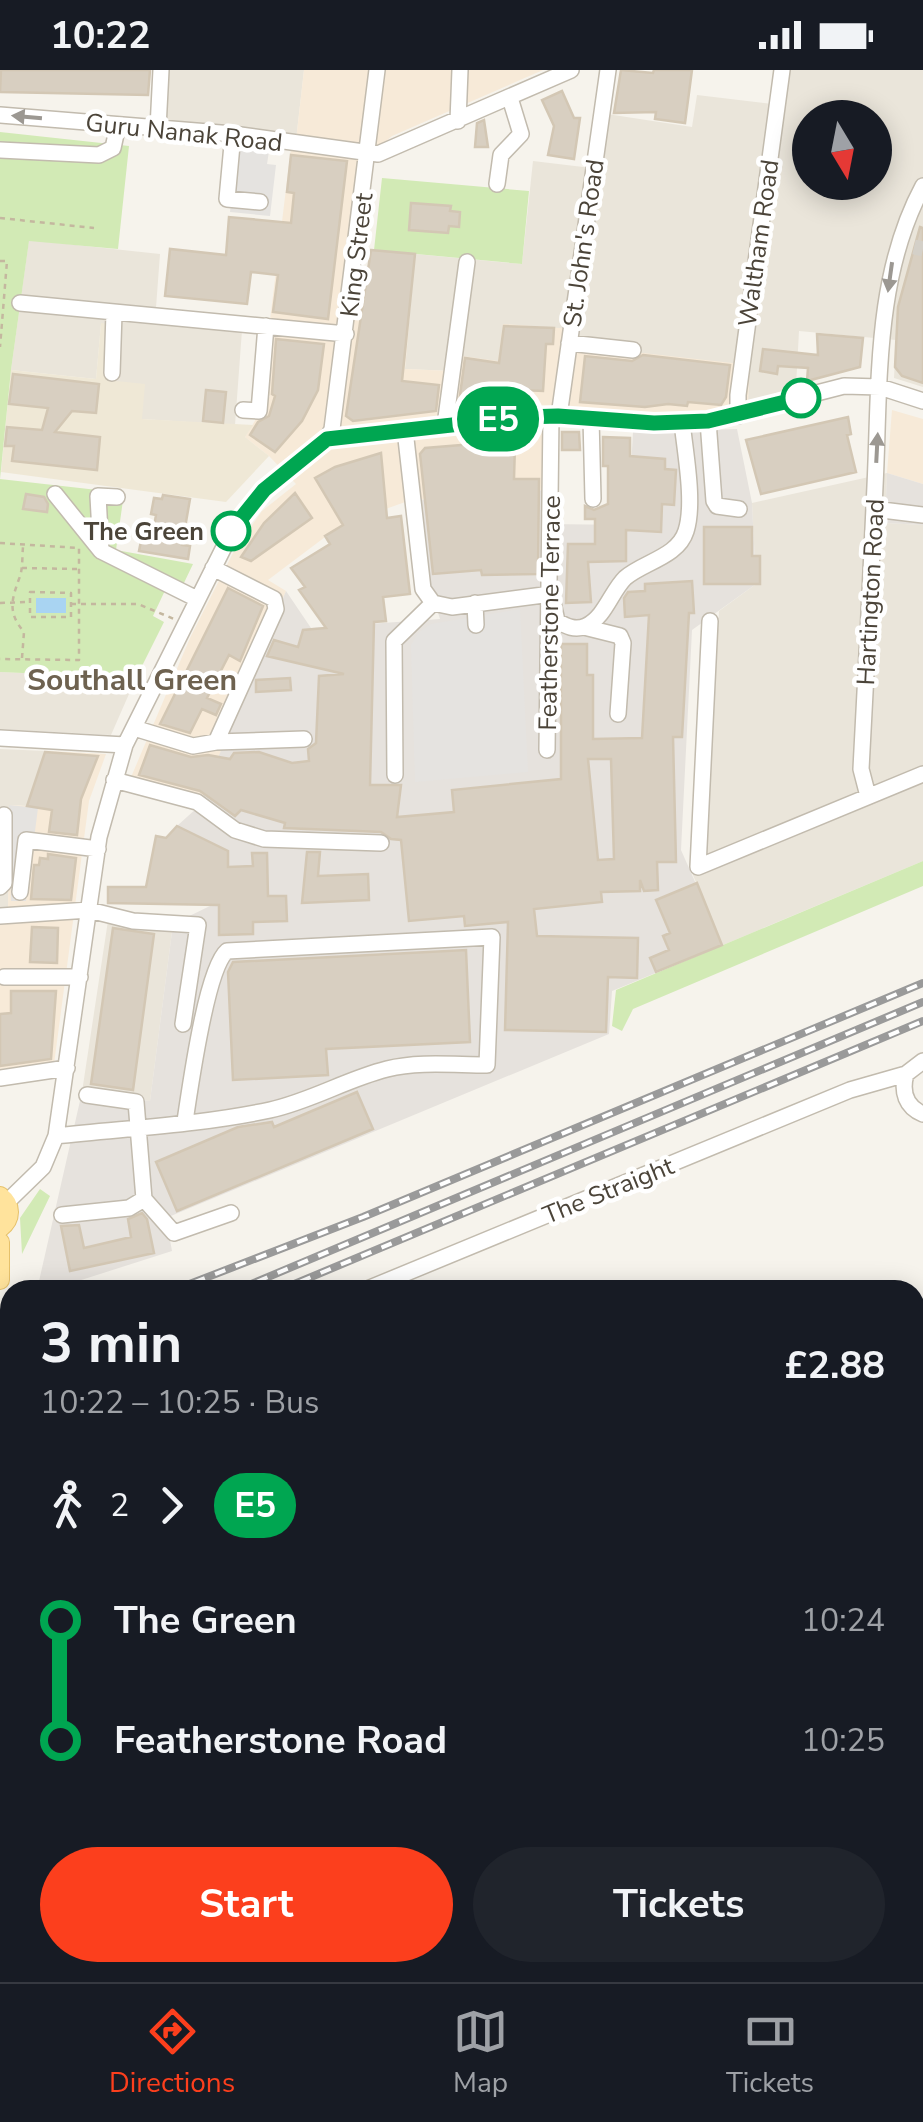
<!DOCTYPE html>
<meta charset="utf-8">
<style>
body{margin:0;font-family:"Nunito Sans",sans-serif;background:#20242c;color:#f1f3f6;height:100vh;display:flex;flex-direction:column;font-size:38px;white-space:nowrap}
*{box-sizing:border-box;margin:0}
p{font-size:32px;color:#9ea1a6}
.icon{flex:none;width:55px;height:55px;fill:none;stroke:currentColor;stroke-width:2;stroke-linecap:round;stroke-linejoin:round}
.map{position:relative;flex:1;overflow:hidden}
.panel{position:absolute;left:0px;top:1210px;width:925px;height:702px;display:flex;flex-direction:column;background:#171b24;border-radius:30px 30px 0 0;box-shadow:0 5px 25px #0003}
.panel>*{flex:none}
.badge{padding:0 20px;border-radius:32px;font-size:35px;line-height:65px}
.needle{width:65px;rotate:170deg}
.tools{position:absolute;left:792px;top:30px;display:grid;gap:20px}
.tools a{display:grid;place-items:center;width:100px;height:100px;border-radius:50%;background:#171b24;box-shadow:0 5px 25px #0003;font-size:50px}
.map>.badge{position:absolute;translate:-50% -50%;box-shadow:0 0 0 5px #fff}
.legs{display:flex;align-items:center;gap:15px;height:110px;padding:0 40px;font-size:32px}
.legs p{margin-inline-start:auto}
.overview{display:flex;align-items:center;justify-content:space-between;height:170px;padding:0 40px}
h1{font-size:55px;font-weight:700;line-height:75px}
.action{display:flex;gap:20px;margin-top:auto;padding:20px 40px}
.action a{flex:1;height:115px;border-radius:60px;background:#fc3f1d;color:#fff;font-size:40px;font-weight:700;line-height:115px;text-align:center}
.action a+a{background:#20242c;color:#f1f3f6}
ul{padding:0 40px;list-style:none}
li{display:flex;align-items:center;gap:35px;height:120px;font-size:38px}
li i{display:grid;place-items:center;width:15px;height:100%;margin:0 12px;background:currentColor}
li i::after{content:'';width:25px;height:25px;margin:-12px;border:8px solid;border-radius:50%;background:#171b24}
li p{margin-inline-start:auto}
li:first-child i{background:linear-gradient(#0000 50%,currentColor 0)}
li:last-child i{background:linear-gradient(currentColor 50%,#0000 0)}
.status{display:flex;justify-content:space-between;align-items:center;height:70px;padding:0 50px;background:#171b24;direction:ltr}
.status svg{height:28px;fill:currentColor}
.tab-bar{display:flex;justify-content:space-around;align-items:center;height:140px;border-top:2px solid #363941;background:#171b24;font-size:28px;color:#9ea1a6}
.tab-bar a{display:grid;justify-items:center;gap:5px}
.tab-bar .active{color:#fc3f1d}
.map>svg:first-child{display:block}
.residential{fill:#eae5da;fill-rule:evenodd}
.commercial{fill:#f7ead8}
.industrial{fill:#e6e2dd}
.education{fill:#efe8d6}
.green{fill:#d2eab5;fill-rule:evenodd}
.parking{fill:#e5e3e0}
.water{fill:#a9d4f2}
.building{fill:#d8cfc1;stroke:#d3c7b4;stroke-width:2.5;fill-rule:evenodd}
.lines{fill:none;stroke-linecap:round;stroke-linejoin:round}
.minor-tunnel{stroke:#d4d0c8;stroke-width:15;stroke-dasharray:15 8;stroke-linecap:butt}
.minor-casing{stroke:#c2bbae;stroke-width:18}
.major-casing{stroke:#e6c16a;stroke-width:20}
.path{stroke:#c4b79f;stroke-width:2.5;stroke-dasharray:5 5;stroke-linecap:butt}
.minor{stroke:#fff;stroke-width:15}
.major{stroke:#ffe39c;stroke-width:18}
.rail-casing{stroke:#9a9a9a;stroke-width:8}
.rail{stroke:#fff;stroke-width:4;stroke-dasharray:11;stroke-linecap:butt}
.oneway{fill:#9c9892}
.line-1-casing{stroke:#fff;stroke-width:22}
.line-1{stroke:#00a651;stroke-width:15}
.stop-1-dot{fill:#fff;stroke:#00a651;stroke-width:5}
.labels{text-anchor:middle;stroke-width:9;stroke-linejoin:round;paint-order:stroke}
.street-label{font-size:25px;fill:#4b4439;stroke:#fff}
.stop-label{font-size:25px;font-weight:bold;fill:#4b4439;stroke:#fff;text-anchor:end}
.quarter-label{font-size:30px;font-weight:bold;fill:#6e6250;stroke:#fff}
</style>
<div class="status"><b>10:22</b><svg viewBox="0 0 49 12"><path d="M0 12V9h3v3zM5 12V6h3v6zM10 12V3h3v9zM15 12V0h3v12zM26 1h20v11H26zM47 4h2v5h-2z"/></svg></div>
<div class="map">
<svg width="923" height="1912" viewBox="0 0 923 1912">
<rect width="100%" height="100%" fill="#f6f3ec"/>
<path class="residential" d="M168,0H304L296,70L164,51Z
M777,0H923V317L894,308L896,270L799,261L796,316L748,333L749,295L498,292L454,285L452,301L405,299L415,184L522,194L533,91L600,99L607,44L692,57L697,25L772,34ZM810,48H875V112H810Z
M29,170L160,184L155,251L242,260L235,355L142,349L116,311L120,255L101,254L96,309L11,300Z
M887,403L885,453L923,455V791L723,875L692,803L706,797L719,541L756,514L752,433Z
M0,602L136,608L111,665L0,659Z
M0,679L46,681L27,736L10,735L8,843L0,847Z
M109,844L173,854L150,1031L82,1022Z
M915,1416H923V1912H246L247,1902H915Z"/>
<path class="commercial" d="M304,0H543L392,66L370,85L356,203L413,209L405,299L452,301L454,285L498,291L503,254L573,259L572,275L750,295L748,333L699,348L656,349L547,339V420L503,422L496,347L471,349L477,424L408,431L341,455L268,510L286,521L198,738L126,719L190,568L234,481L262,441L296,414L269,386L245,367L270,326L263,322L268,266L291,78L296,70Z
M892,340L923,349V414L887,403Z
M46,681L106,684L89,731L54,994L0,999V847L8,842L9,735L27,736Z
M6,1564H10V1806H0V1653Z"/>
<path class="industrial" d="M737,359L752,433L756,514L692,560L681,780L723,875L612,921L609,964L166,1148L172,1181L50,1220H37L82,1022L150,1031L173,854L212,835L224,823L222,797L228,796V781L177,756L198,737L286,521L311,558L440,549L430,517L418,430L547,420V454L628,455L633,362Z
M887,403L923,414V455L885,453Z"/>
<path class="education" d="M101,253L121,255L116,311L145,314L142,349L253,355L245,367L269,386L226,432L1,402L11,300L96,309Z
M0,1887H10V1902H245V1912H0Z"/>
<path class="green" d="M0,62L129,76L118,179L29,171L11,300L0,409L124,423L116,480L193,494L182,517L169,512L153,546L164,552L136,608L0,602Z
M382,108L529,121L522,194L374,180ZM450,136V141L460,142L459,156H449L448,163L409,160Z
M923,791V816L633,939L622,961L612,956L616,920Z
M40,1119L50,1126L22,1184L20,1148Z
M10,1357V1403L0,1426V1362Z"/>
<path class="parking" d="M237,78L269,81L267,94L276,95L270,146L230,142Z
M520,539L528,702L415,712L411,575L418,563L431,554Z
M9,735L38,738L26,831H11Z"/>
<path class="water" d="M36,528H66V543H36Z"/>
<path class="building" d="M1,0H150L148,25L0,22Z
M621,0L653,3L654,0H692L685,53L655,49L656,42L614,43Z
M562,21L574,48H580L574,89L548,85L554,56L542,30Z
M484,50L488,77H475L477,53Z
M291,85L347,91L328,249L273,242L278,205L251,202L247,234L165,226L170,179L226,185L229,147L291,153L294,123L287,122Z
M411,133L451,136L450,141L460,142L459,157L449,156L448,163L409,160Z
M920,157L923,158V313L902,306L895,297L898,237Z
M371,180L415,184L402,311L439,315L436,341L353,351L346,346Z
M504,256L554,258L553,274H546L543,321L496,319L494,337L458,340L465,288L499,293Z
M817,264L863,268L860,297L807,311L808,298L778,296L777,304L760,301L763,279L818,285Z
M276,269L324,274L318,320L302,351L275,382L250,365L258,352L269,346L275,326L272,324Z
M643,285L730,295L726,327L721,335L688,332L687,336L668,334L645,337L580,332L585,286L632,291Z
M13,304L99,314L96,343L72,341L55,362L100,367L97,400L12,391L14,376H5L7,357L42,360L48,338L9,334Z
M206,320L226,322L223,353L203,351Z
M848,347L851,364L847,365L856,402L761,424L746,370Z
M562,362H579L580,380H562Z
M603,367L630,368V386L665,389V399L676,400L674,435L662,434L661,462L626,460V491L588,492L591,532L566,533L568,474H595V449H585V436L594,440L608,434V396H603Z
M498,372L515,375L514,409H539L538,504L482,505L481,500L433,504L420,384L425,378Z
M381,383L387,448L401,446L410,524L383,527L386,551L374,552L370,715H401L397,747L454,742L452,720L561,709V574H587V605H593V669L642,668L649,545L625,547L624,528L628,522L645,521V514L692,511L694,543H689L682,667H673L676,792H657L658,820L644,821L640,810V821L601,822L602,832L534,839L537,866L638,868L637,908L608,907L606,962L505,960L508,852L465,856L464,846L409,851L401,770L391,769L381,762L284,758L285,753L241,740L235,746L200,721L139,705L150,675L191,687L208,685L230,689L234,683L259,682L292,693L309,691L308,679L316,673L319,606L344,604L267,586L274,570L298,577L303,560L326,558L299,520L305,517L291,498L330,474L325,466L343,455L315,408L335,397ZM588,689H611L614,789L598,790Z
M295,423L312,448L251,491L241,487L264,453Z
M26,424L44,427L48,434L47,442L23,439Z
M163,425L190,429L182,475L190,476L188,489L139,481L142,466L152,468L156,445L151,444L154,428L162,429Z
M704,457H752V486H760V514H704Z
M228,518L263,536L240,591L229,585L207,628L221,634L216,645L202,639L190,663L160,654Z
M290,608L291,620L256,622V610Z
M45,682L98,686L81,729L77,765L49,762L52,740L27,736Z
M177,756L228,781V797L253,796L252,783H267L268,826H286L287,851L253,852V864L219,865V835L108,833V817H146L156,766L166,768Z
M307,782H320L318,806L368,804L369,830L302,833Z
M48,784L76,788L71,830L31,829L34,795H39L40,788L48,789Z
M697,813L722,875L656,902L650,888L669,880L663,866L670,863L656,830Z
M32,857L58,858L57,893L30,892Z
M113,858L154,864L133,1020L91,1014Z
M466,880L470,972L326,979L328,1005L233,1010L228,902L233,892Z
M11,921H56L51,989L0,996V944L11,943Z
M357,1022L373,1059L177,1141L156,1092L238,1057L272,1052L274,1057Z
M142,1143L147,1149L154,1183L70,1201L61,1156L79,1155L84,1178L131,1167L128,1149Z"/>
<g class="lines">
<path class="minor-tunnel" d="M914,177L923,179"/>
<g class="minor-casing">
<path id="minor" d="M0,45L233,64L378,84L571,0
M458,51L460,0
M158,58L161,0
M233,64L227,129L260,132
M0,80L99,85L113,78L118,55
M497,114L501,85L521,64L510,28
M20,233L346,264
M569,273L633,280
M112,303L114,243
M243,340L259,341L266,256
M559,346L608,0
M738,346V325L782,0
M591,348L593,429
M708,351L714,431L717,436L739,439
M445,355L467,192
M405,360L423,519L433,533L452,537L551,524L557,551C566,556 575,561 586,556C605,547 611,522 625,508C643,492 678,487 686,461C695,433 685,382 682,352
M327,369L498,349L551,346L654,353L708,351L844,316L880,317L923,331
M55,424L101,481L98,426L117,427
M874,439L923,445
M101,481L197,529
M213,498L274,529L276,539L216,672
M475,533L476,555
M710,551L698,797L923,704
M584,557L620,566L623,573L618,644
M134,658L193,676L216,672L304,669
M0,668L125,675
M547,680L551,346
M395,705L394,571L433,533
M114,710L197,732L235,760L264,769L381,773
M868,726L861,699C866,605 871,510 875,416C880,315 874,207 923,116
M0,817L4,813V745
M20,822L26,770L98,779
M0,846L89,840L133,851L198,855L183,954
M4,907H80
M923,991L906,1004C901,1022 906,1037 923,1044
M0,1008L67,998
M56,1066C127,1058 200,1055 270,1040C311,1031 347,1009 387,999C419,991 454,995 487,995L492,867L227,881C206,899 190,1019 185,1051
M144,1129L174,1163L231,1143
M7,1132L43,1097L56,1066L99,767L125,675L235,455L264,420L327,369L332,359L377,0
M62,1145L129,1138L144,1129L136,1032L87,1025
M365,1220L850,1020L906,1004
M0,1469L10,1468
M0,1489L10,1487
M915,1664H923
M0,1668L10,1667
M579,1902L683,1912
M728,1912L729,1902
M888,1912V1902"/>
</g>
<g class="major-casing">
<path id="major" d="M0,1126C12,1135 12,1149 0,1158
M0,1172V1210"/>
</g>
<path class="path" d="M0,148L94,158
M0,191H7L0,277
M0,473L79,478V590L0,589
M22,498L77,499
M30,522L71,523V547H30Z
M0,533L28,532
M71,534H138L174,549
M22,588L24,562C8,543 11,531 19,509C23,500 22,487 23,477
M4,1442L10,1440
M4,1653L10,1570"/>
<use href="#minor" class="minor"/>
<use href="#major" class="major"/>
<g class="rail-casing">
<path id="rail" d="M174,1220L363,1147L923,913
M237,1220L923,932
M280,1220L923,951
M0,1290L10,1286
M0,1319L10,1315
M0,1344L10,1339"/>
</g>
<use href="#rail" class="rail"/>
</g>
<defs><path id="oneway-solid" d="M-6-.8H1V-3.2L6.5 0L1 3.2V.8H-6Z" transform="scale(2.5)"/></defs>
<g class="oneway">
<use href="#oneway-solid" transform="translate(27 47) rotate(-175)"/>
<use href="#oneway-solid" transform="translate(890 207) rotate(98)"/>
<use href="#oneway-solid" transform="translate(877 378) rotate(-87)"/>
</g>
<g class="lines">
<g class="line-1-casing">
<path id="line-1" d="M231,461L264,420L327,369L524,347L558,346L654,353L708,351L801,328"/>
</g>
<use href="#line-1" class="line-1"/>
</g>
<g class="stop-1-dot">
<circle cx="801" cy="328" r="18"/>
<circle cx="231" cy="461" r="18"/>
</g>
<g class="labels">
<g class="street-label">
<text transform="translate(184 62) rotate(6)" y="9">Guru Nanak Road</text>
<text transform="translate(583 173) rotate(-82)" y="9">St. John's Road</text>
<text transform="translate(758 173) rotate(-82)" y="9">Waltham Road</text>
<text transform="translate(356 185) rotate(-83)" y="9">King Street</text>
<text transform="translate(870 522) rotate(-87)" y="9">Hartington Road</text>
<text transform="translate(549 543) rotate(-89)" y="9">Featherstone Terrace</text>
<text transform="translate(608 1120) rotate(-22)" y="9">The Straight</text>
</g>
<g class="stop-label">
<text x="204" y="470">The Green</text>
</g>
<g class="quarter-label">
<text x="132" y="620">Southall Green</text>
</g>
</g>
</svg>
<div class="tools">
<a><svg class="needle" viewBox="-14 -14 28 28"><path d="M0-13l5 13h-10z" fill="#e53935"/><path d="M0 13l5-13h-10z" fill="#9ea1a6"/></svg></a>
</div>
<b class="badge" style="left:498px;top:349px;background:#00a651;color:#fff">E5</b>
<section class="panel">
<div class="overview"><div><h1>3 min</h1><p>10:22 – 10:25 · Bus</p></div><b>£2.88</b></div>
<div class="legs"><svg class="icon" aria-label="walk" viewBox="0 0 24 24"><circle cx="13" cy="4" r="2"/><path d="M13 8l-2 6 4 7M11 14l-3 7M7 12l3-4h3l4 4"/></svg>2<svg class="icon" aria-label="forward" viewBox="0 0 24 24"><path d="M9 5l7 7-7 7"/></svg><b class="badge" style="background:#00a651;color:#fff">E5</b></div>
<ul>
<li><i style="color:#00a651"></i><b>The Green</b><p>10:24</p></li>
<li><i style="color:#00a651"></i><b>Featherstone Road</b><p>10:25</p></li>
</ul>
<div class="action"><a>Start</a><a>Tickets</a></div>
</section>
</div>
<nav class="tab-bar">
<a class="active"><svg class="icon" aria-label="directions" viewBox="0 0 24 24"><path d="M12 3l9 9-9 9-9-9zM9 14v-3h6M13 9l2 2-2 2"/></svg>Directions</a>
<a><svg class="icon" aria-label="map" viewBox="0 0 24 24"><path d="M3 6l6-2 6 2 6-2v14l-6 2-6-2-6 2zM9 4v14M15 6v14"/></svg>Map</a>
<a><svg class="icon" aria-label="tickets" viewBox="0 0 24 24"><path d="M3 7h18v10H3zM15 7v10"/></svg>Tickets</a>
</nav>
